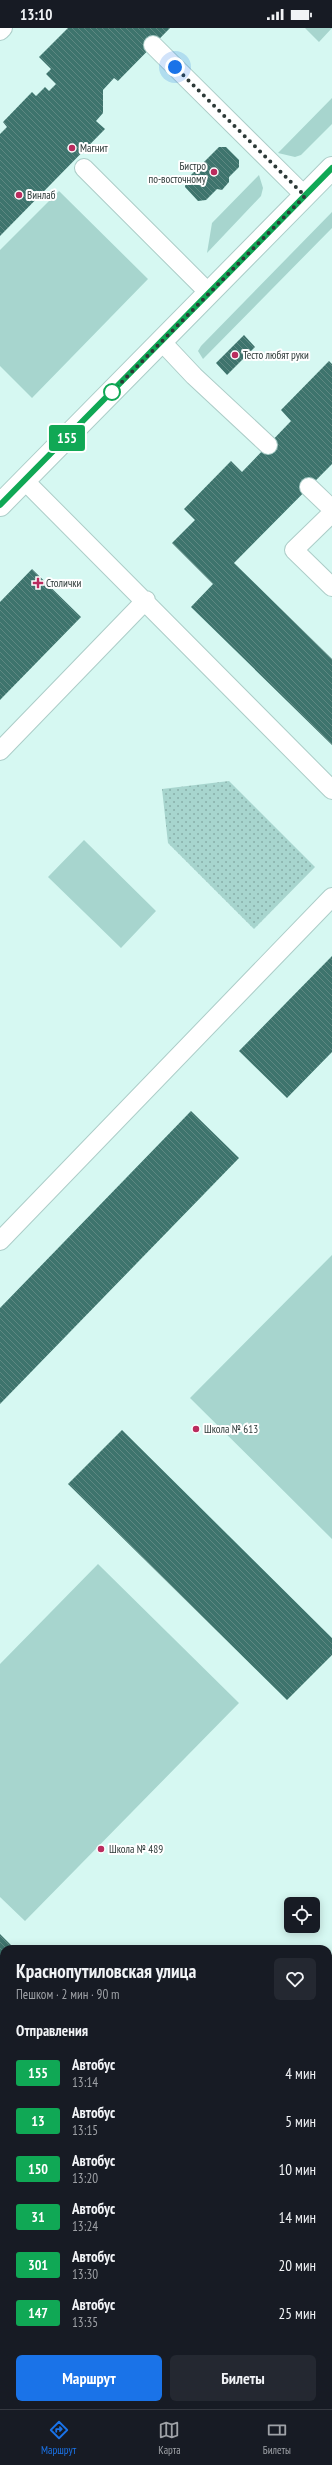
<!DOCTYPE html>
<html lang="ru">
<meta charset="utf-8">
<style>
body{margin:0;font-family:"PT Sans Narrow",sans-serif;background:#242831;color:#f1f3f6;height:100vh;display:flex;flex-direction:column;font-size:15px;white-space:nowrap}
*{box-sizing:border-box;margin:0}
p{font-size:13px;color:#9ea1a6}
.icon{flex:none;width:22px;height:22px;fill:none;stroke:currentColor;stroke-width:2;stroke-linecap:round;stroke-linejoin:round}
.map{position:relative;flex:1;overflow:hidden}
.panel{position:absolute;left:0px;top:1917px;width:332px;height:464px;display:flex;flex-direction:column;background:#171b24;border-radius:12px 12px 0 0;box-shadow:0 2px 10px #0003}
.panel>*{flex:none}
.badge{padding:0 8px;border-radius:3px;font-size:14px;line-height:26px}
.fabs{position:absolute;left:284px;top:1869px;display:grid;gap:8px}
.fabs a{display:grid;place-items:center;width:36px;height:36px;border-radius:6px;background:#171b24;box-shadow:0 2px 10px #0003;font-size:20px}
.you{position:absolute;width:20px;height:20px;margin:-10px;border:3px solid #fff;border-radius:50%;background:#1a73e8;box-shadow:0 0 0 6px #1a73e833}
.map>.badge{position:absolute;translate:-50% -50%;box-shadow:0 0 0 2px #fff}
h2{padding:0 16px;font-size:15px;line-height:36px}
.round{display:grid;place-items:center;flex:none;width:42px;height:42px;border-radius:6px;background:#242831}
.overview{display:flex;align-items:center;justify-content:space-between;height:68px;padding:0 16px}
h1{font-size:19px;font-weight:800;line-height:30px}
.primary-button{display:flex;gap:8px;margin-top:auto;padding:8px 16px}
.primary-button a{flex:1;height:46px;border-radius:6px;background:#1a73e8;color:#fff;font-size:16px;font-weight:800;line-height:46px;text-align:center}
.primary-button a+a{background:#242831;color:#f1f3f6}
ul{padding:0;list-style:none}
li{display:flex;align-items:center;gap:12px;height:48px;padding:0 16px}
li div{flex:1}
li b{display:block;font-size:15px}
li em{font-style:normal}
li .badge{min-width:44px;font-weight:700;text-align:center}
.status{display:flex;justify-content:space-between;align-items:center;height:28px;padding:0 20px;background:#171b24;direction:ltr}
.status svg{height:11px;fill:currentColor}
.dock{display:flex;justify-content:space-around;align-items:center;height:56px;border-top:1px solid #363941;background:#171b24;font-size:11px;color:#9ea1a6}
.dock a{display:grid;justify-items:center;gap:2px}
.dock .on{color:#1a73e8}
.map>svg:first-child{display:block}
.grass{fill:#a7d5ce}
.park{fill:url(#park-dots)}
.building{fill:url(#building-back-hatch)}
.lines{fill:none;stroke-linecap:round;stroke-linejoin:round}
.lane-casing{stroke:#accdc8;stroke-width:20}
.secondary-casing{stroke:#accdc8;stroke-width:24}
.lane{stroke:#fff;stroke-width:18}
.secondary{stroke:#fff;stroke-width:22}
.line-casing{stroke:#fff;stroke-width:9}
.line{stroke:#10a855;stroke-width:6}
.walk{stroke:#2c3937;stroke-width:4;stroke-dasharray:0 7.2}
.poi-dot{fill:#ba2c5e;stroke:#fff;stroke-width:1.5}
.stop-dot{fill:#fff;stroke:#10a855;stroke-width:2}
.labels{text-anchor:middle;stroke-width:4;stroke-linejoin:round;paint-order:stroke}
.poi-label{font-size:11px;fill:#2c3937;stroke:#fff;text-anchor:start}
</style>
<div class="status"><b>13:10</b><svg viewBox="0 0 49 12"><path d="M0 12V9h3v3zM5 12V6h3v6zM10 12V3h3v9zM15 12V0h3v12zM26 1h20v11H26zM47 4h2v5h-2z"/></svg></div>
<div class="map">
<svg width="332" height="2381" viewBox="0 0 332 2381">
<defs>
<pattern id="park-dots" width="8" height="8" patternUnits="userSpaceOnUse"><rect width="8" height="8" fill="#a7d5ce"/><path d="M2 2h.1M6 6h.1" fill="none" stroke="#88aea8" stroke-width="1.8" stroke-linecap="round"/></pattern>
<pattern id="building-back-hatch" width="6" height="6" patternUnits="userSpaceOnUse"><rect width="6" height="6" fill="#3e746d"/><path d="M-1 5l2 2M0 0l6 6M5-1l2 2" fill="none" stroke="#5e8882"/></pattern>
</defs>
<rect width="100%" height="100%" fill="#d6f8f2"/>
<path class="grass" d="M305,0H332L319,14Z
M332,70V96L301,127L295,129L278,125Z
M259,147L263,160L261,168L207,225L212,195Z
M59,163L148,251L32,370L0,338V222Z
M332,184V200L203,331L198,323L201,318Z
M84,812L156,883L121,920L48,849Z
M332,1227V1511L190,1370Z
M98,1536L239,1675L25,1893L0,1869V1636Z"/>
<path class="park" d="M229,753L315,839L254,901L168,815L162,761Z
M61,2377H99L103,2381H57Z"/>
<path class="building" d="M68,0H170L118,53L114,50L103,62V85L96,93L105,101L0,208V106L7,99L3,94L32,64L36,68L45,59L49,63L56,56L46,46L51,41L39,29Z
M219,119H226L239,132V139L229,149V154L222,162L217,161L206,172L198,173L185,159L186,152Z
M244,307L255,319L227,347L216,335Z
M329,333L332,336V436L234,535L332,631V717L191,579L213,556L172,515L195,492L184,481L231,433L242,444L291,393L281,382Z
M32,541L81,589L0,672V574Z
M332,928V1024L287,1070L239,1023Z
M191,1083L239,1130L0,1376V1280Z
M122,1402L332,1610V1627L287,1672L68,1456Z
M0,1906L15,1921H4V1982L0,1986Z
M328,1955L332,1960V1980L328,1976Z
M332,2039V2175L328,2179V2043Z
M203,2377H245L241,2381H207Z"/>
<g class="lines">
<g class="lane-casing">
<path id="lane" d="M0,3L3,0
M153,17L305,168
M84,140L209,265
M162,314L194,348L268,417
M24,452L332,762
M309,459L332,481
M332,485L294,522L332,559
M0,723L146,572
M0,1213L332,869
M328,2013L332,2009
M328,2200L332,2196
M328,2229L332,2233
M328,2374L332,2369
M273,2377L277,2381"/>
</g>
<g class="secondary-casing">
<path id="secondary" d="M0,477L332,140"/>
</g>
<use href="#lane" class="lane"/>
<use href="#secondary" class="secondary"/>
</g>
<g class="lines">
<g class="line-casing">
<path id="line" d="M0,477L332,140"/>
</g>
<use href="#line" class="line"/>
<path class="walk" d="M112,364L305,168L175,39"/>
</g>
<g class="poi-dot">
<circle cx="72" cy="120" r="4"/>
<circle cx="214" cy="144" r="4"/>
<circle cx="19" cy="167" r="4"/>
<circle cx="235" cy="327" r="4"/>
<path d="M36 549h4v4h4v4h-4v4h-4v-4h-4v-4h4z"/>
<circle cx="196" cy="1401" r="4"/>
<circle cx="101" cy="1821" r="4"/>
</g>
<circle class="stop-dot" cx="112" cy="364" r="8"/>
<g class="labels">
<g class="poi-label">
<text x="80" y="124">Магнит</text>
<text x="206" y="142" text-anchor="end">Бистро<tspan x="206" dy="13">по-восточному</tspan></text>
<text x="27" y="171">Винлаб</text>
<text x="243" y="331">Тесто любят руки</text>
<text x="46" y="559">Столички</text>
<text x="204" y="1405">Школа № 613</text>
<text x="109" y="1825">Школа № 489</text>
</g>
</g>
</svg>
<div class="fabs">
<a><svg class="icon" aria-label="locate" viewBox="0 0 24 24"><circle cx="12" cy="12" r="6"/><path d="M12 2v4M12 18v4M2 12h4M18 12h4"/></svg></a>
</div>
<div class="you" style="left:175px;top:39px"></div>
<b class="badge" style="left:67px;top:410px;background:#10a855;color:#fff">155</b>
<section class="panel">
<div class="overview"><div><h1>Краснопутиловская улица</h1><p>Пешком · 2 мин · 90 m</p></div><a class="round"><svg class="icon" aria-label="heart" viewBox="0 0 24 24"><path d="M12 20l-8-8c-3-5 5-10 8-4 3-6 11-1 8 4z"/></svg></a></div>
<h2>Отправления</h2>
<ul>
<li><span class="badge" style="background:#10a855;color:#fff">155</span><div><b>Автобус</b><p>13:14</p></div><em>4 мин</em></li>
<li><span class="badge" style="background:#10a855;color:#fff">13</span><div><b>Автобус</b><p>13:15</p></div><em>5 мин</em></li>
<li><span class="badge" style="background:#10a855;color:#fff">150</span><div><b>Автобус</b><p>13:20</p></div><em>10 мин</em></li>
<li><span class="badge" style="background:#10a855;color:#fff">31</span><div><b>Автобус</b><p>13:24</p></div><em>14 мин</em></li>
<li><span class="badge" style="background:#10a855;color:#fff">301</span><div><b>Автобус</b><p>13:30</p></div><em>20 мин</em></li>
<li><span class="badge" style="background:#10a855;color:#fff">147</span><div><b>Автобус</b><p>13:35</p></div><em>25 мин</em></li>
</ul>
<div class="primary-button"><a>Маршрут</a><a>Билеты</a></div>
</section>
</div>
<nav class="dock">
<a class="on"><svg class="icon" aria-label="directions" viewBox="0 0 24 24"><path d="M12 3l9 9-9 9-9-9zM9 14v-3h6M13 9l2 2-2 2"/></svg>Маршрут</a>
<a><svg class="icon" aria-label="map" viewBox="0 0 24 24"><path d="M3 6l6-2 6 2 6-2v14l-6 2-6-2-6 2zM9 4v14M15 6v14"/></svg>Карта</a>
<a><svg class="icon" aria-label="tickets" viewBox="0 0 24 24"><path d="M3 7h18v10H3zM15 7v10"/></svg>Билеты</a>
</nav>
